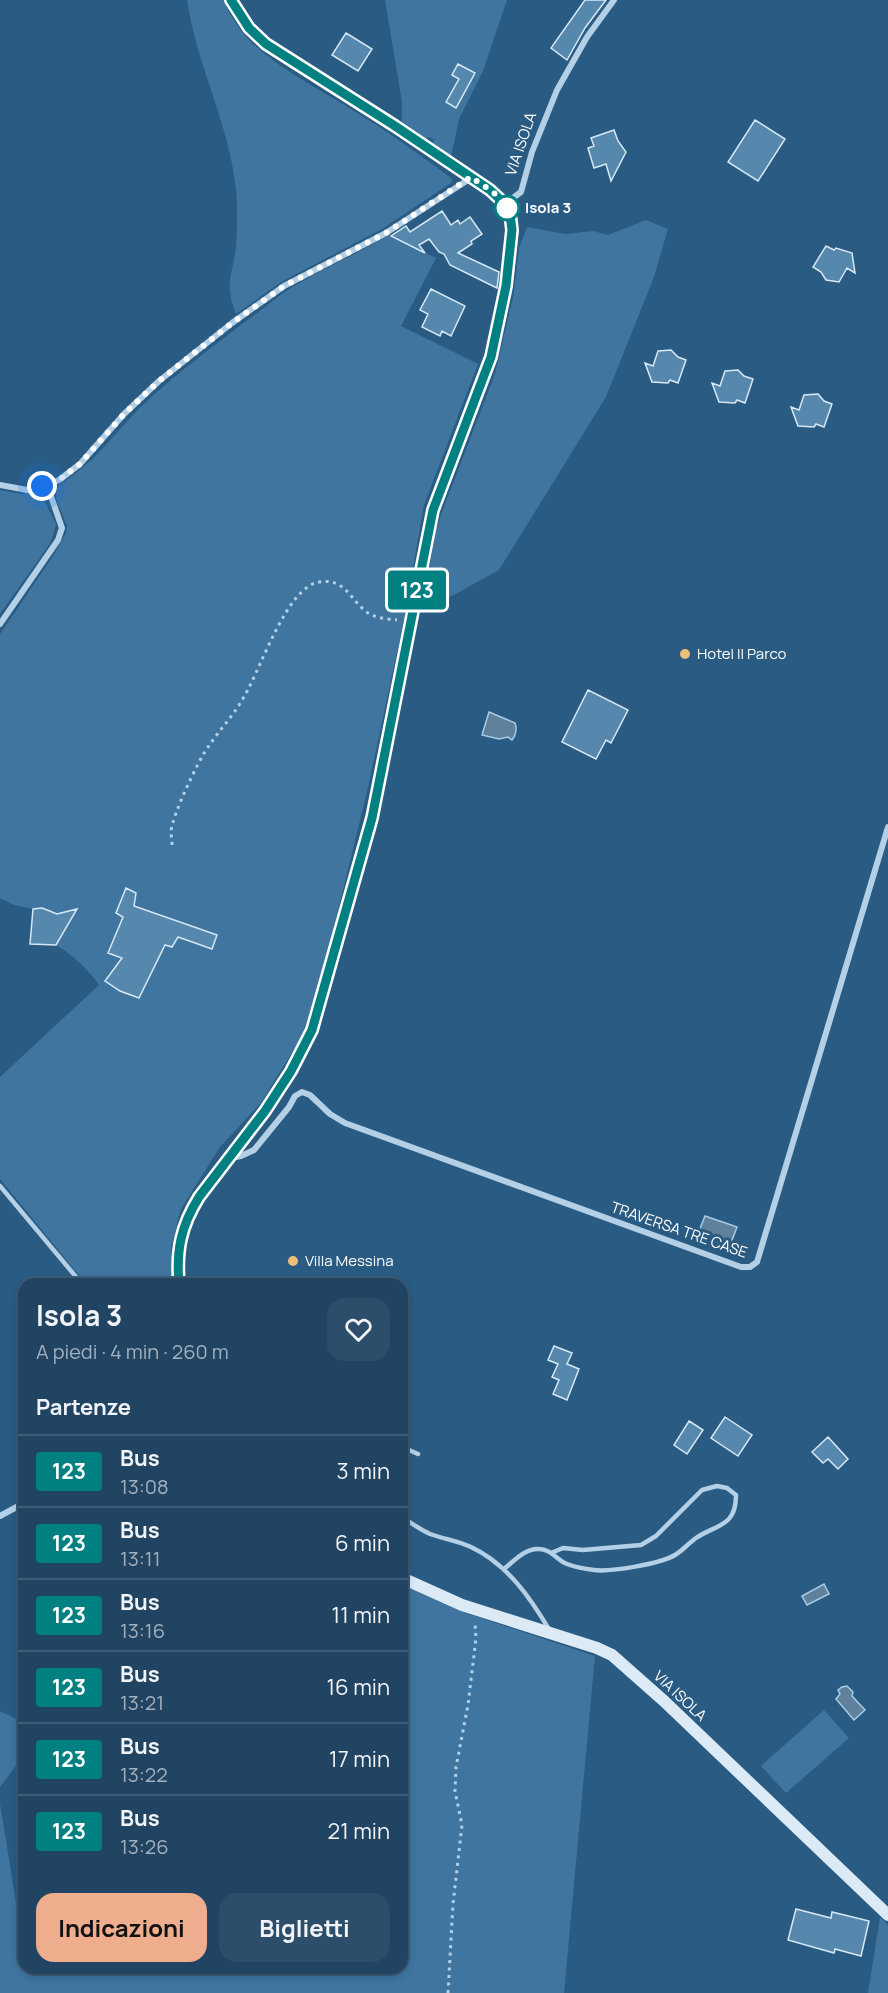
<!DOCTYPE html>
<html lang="it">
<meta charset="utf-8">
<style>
body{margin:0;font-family:Manrope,sans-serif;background:#2d4e6b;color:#f1f3f6;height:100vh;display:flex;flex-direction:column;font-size:22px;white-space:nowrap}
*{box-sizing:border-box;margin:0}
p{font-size:20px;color:#a2b0be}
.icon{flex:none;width:33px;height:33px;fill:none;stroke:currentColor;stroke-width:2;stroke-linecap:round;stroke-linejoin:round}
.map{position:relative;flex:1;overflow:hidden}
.panel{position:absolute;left:18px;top:1278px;width:390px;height:696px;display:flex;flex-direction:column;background:#204462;border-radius:18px;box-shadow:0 3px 9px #0003,0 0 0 2px #3d5c77}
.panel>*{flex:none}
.badge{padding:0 12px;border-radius:4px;font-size:21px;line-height:39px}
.you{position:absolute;width:30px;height:30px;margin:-15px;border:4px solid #fff;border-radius:50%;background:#1a73e8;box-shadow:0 0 0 9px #1a73e833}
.map>.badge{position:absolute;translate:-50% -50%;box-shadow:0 0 0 3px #fff}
h2{padding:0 18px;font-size:22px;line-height:54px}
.round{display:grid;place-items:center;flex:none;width:63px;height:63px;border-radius:18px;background:#2d4e6b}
.summary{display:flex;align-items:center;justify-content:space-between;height:102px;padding:0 18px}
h1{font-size:28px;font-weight:700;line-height:45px}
.action{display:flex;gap:12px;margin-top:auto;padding:12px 18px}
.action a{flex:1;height:69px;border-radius:18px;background:#eead8d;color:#111;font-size:24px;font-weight:700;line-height:69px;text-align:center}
.action a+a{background:#2d4e6b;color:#f1f3f6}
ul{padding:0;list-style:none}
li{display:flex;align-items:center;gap:18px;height:72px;padding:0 18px;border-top:2px solid #3d5c77}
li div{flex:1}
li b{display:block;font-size:22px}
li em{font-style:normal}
li .badge{min-width:66px;font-weight:700;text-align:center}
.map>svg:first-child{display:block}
.green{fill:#3f759f}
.water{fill:#5f819b;stroke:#a8cce6;stroke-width:1.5}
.building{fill:#5687ac;stroke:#d6e8f5;stroke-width:1.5}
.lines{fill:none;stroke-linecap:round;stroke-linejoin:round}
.path{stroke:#b3d0e6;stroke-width:3;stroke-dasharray:3 4.5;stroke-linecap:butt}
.lane{stroke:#b3d0e6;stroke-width:4.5}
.street{stroke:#b3d0e6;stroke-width:6}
.secondary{stroke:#dceaf6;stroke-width:12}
.line-casing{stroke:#fff;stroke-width:14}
.line{stroke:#008080;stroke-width:9}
.walk{stroke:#fff;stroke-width:6;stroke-dasharray:0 10.8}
.stop-dot{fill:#fff;stroke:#008080;stroke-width:3}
.poi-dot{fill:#ecbe7a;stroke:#2a5b82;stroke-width:2}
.labels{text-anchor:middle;stroke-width:6;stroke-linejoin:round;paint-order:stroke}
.street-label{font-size:15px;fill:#fff;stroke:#2a5b82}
.stop-label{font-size:15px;font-weight:bold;fill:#fff;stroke:#2a5b82;text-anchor:start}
.poi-label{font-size:15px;fill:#fff;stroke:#2a5b82;text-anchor:start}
</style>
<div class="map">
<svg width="888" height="1993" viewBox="0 0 888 1993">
<rect width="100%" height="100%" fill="#2a5b82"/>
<path class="green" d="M187,0H223C230,14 239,30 251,42C283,72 325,92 362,116C393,135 423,157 452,179L451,183L382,229L283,281L236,314C224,283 232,277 236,247C237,234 237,219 237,206C235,134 197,70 187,0Z
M385,0H507L483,71L459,119L451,157L432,145L434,139L428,137L426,141L405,126L402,121V102Z
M646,220L668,229L654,277L606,397L499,570L421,613L436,531L442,512L495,374L514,293L519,248L527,227L565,234L593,231L608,235Z
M389,235L436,258L401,326L478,364L424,505L404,620L367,792L316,1000L307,1028L261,1103L220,1147L181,1209L171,1247L173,1284H86L0,1179V1077L99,985C87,968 74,956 56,945L76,909L57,914L42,908L33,909L14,905L0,898V634L53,556L66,533L67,526L56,499L57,488L60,484C95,464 117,429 146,402C189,362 237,329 283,293C317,271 354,256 389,235Z
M0,490L22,494L39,490L56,524L52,539L47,548L0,614Z
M402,1585L466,1613L595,1656L564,1993H0V1804L16,1902L24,1905V1968H402Z
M824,1710L849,1738L786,1793L761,1766Z
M0,1711L24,1723V1755L0,1787Z
M880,1917L888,1925V1993H868Z"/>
<path class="water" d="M489,712L515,723C517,728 516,736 512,740L508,737L499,739L482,735Z
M705,1216L737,1227L731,1243L699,1231Z
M824,1584L829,1594L807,1605L802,1596Z
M847,1686L853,1692L852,1696L865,1710L854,1720L836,1699L840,1694L838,1690L842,1687Z"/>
<path class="building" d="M585,0H606L585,28L567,60L551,48Z
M346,33L372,49L358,71L332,55Z
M458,64L475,73L456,108L446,102L459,79L452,75Z
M755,120L785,139L758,181L728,162Z
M614,130L618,141L626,152L611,181L606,164L594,168L588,148L594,146L591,138Z
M442,211L451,225L458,220L460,224L470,217L482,234L471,241L472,244L458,253L499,272L497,288L450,265L444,254L439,252L429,239L419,245L425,253L391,236L406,226L410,232Z
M826,246L834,250L836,248L852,253L855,273L847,268L839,282L826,280L821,272L813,267Z
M431,289L465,306L451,336L442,331L440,336L422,327L428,314L420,310Z
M671,350L678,357L686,360L678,383L670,380L668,383L652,382L645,363L653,366L658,351Z
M738,370L744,376L753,379L745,403L737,400L735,403L719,402L712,383L720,386L725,371Z
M818,394L824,401L832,404L824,427L816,424L814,427L798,426L791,407L799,410L804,395Z
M588,690L628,710L611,743L606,740L596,759L562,742Z
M126,888L136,893L134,906L217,935L212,949L178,937L172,947L165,945L139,998L120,991L105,981L122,958L108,953L123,917L116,913Z
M42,908L57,914L77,909L56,945L30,944L33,909Z
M554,1346L572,1353L567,1364L579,1369L567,1400L553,1394L559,1380L552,1377L558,1364L548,1360Z
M725,1417L752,1435L738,1456L711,1438Z
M689,1421L703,1430L687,1454L674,1445Z
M828,1437L848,1459L838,1469L828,1459L823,1463L812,1452Z
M796,1909L831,1918L832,1912L869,1921L861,1956L835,1949L834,1953L788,1940Z"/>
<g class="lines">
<path class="path" d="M172,845C172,840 171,835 171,831C173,814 198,761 208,747C220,729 235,714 245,695C261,668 287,587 319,582C343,578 349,596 363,609C372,618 386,619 397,620
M448,1993L453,1904L462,1825L455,1791L456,1767L468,1705L476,1638L475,1623"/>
<path class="lane" d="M0,1186L82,1284
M402,1447L418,1454
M402,1517C411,1523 421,1530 430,1534C444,1539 458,1541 471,1547C507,1564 530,1597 550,1631
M504,1569C514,1561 525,1548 539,1549C551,1549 557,1560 567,1564C575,1567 585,1569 594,1570C611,1572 660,1564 675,1555C682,1551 689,1543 696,1538C717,1524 736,1527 736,1495L727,1488L717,1486L702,1490L656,1536L641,1545L583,1550L563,1548L551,1553"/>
<path class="street" d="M505,204L521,192L532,152L557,90L587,37L614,0
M0,485L27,490L47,485L59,480L80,464L124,414L159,381L232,323L284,286L386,233L471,178
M0,624L58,540L62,528L47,485
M230,1158L241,1156L254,1150L289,1107L295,1096L302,1092L310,1095L330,1114L345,1123L741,1267H750L757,1262L888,827
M0,1516L24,1503"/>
<path class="secondary" d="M179,1284C176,1250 181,1226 199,1197L265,1111L291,1071L312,1030L372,818L433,510L491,357L506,286L512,230L510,214L505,204L490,190L395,126L265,44L249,28L231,0
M402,1578L462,1605L597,1648L612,1655L664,1701L888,1915"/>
</g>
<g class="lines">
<g class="line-casing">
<path id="line" d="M179,1284C176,1250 181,1226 199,1197L265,1111L291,1071L312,1030L372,818L433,510L491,357L506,286L512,230L510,214L505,204L490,190L395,126L266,44L249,28L231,0"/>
</g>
<use href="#line" class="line"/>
<path class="walk" d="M42,486L59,480L80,464L124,414L159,381L232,323L284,286L386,233L471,177C483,186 501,195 507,208"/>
</g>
<circle class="stop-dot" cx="507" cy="208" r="12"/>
<g class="poi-dot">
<circle cx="685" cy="654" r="6"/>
<circle cx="293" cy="1261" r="6"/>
</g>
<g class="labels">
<g class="street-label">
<text transform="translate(521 144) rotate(-71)" y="5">VIA ISOLA</text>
<text transform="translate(679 1230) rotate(19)" y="5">TRAVERSA TRE CASE</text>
<text transform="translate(680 1696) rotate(43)" y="5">VIA ISOLA</text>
</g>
<g class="stop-label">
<text x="525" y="213">Isola 3</text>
</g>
<g class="poi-label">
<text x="697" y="659">Hotel Il Parco</text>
<text x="305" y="1266">Villa Messina</text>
</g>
</g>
</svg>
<div class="you" style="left:42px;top:486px"></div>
<b class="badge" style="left:417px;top:590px;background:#008080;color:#fff">123</b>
<section class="panel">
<div class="summary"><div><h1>Isola 3</h1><p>A piedi · 4 min · 260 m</p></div><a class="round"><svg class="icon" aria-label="heart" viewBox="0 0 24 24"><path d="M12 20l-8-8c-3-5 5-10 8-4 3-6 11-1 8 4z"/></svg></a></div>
<h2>Partenze</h2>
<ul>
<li><span class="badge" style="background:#008080;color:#fff">123</span><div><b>Bus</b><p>13:08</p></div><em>3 min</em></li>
<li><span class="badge" style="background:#008080;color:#fff">123</span><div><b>Bus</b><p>13:11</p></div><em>6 min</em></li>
<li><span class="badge" style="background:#008080;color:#fff">123</span><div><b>Bus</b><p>13:16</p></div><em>11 min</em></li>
<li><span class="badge" style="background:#008080;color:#fff">123</span><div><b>Bus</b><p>13:21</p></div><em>16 min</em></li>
<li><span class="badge" style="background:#008080;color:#fff">123</span><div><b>Bus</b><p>13:22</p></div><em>17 min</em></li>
<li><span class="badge" style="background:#008080;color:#fff">123</span><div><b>Bus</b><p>13:26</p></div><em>21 min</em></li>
</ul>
<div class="action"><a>Indicazioni</a><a>Biglietti</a></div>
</section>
</div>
